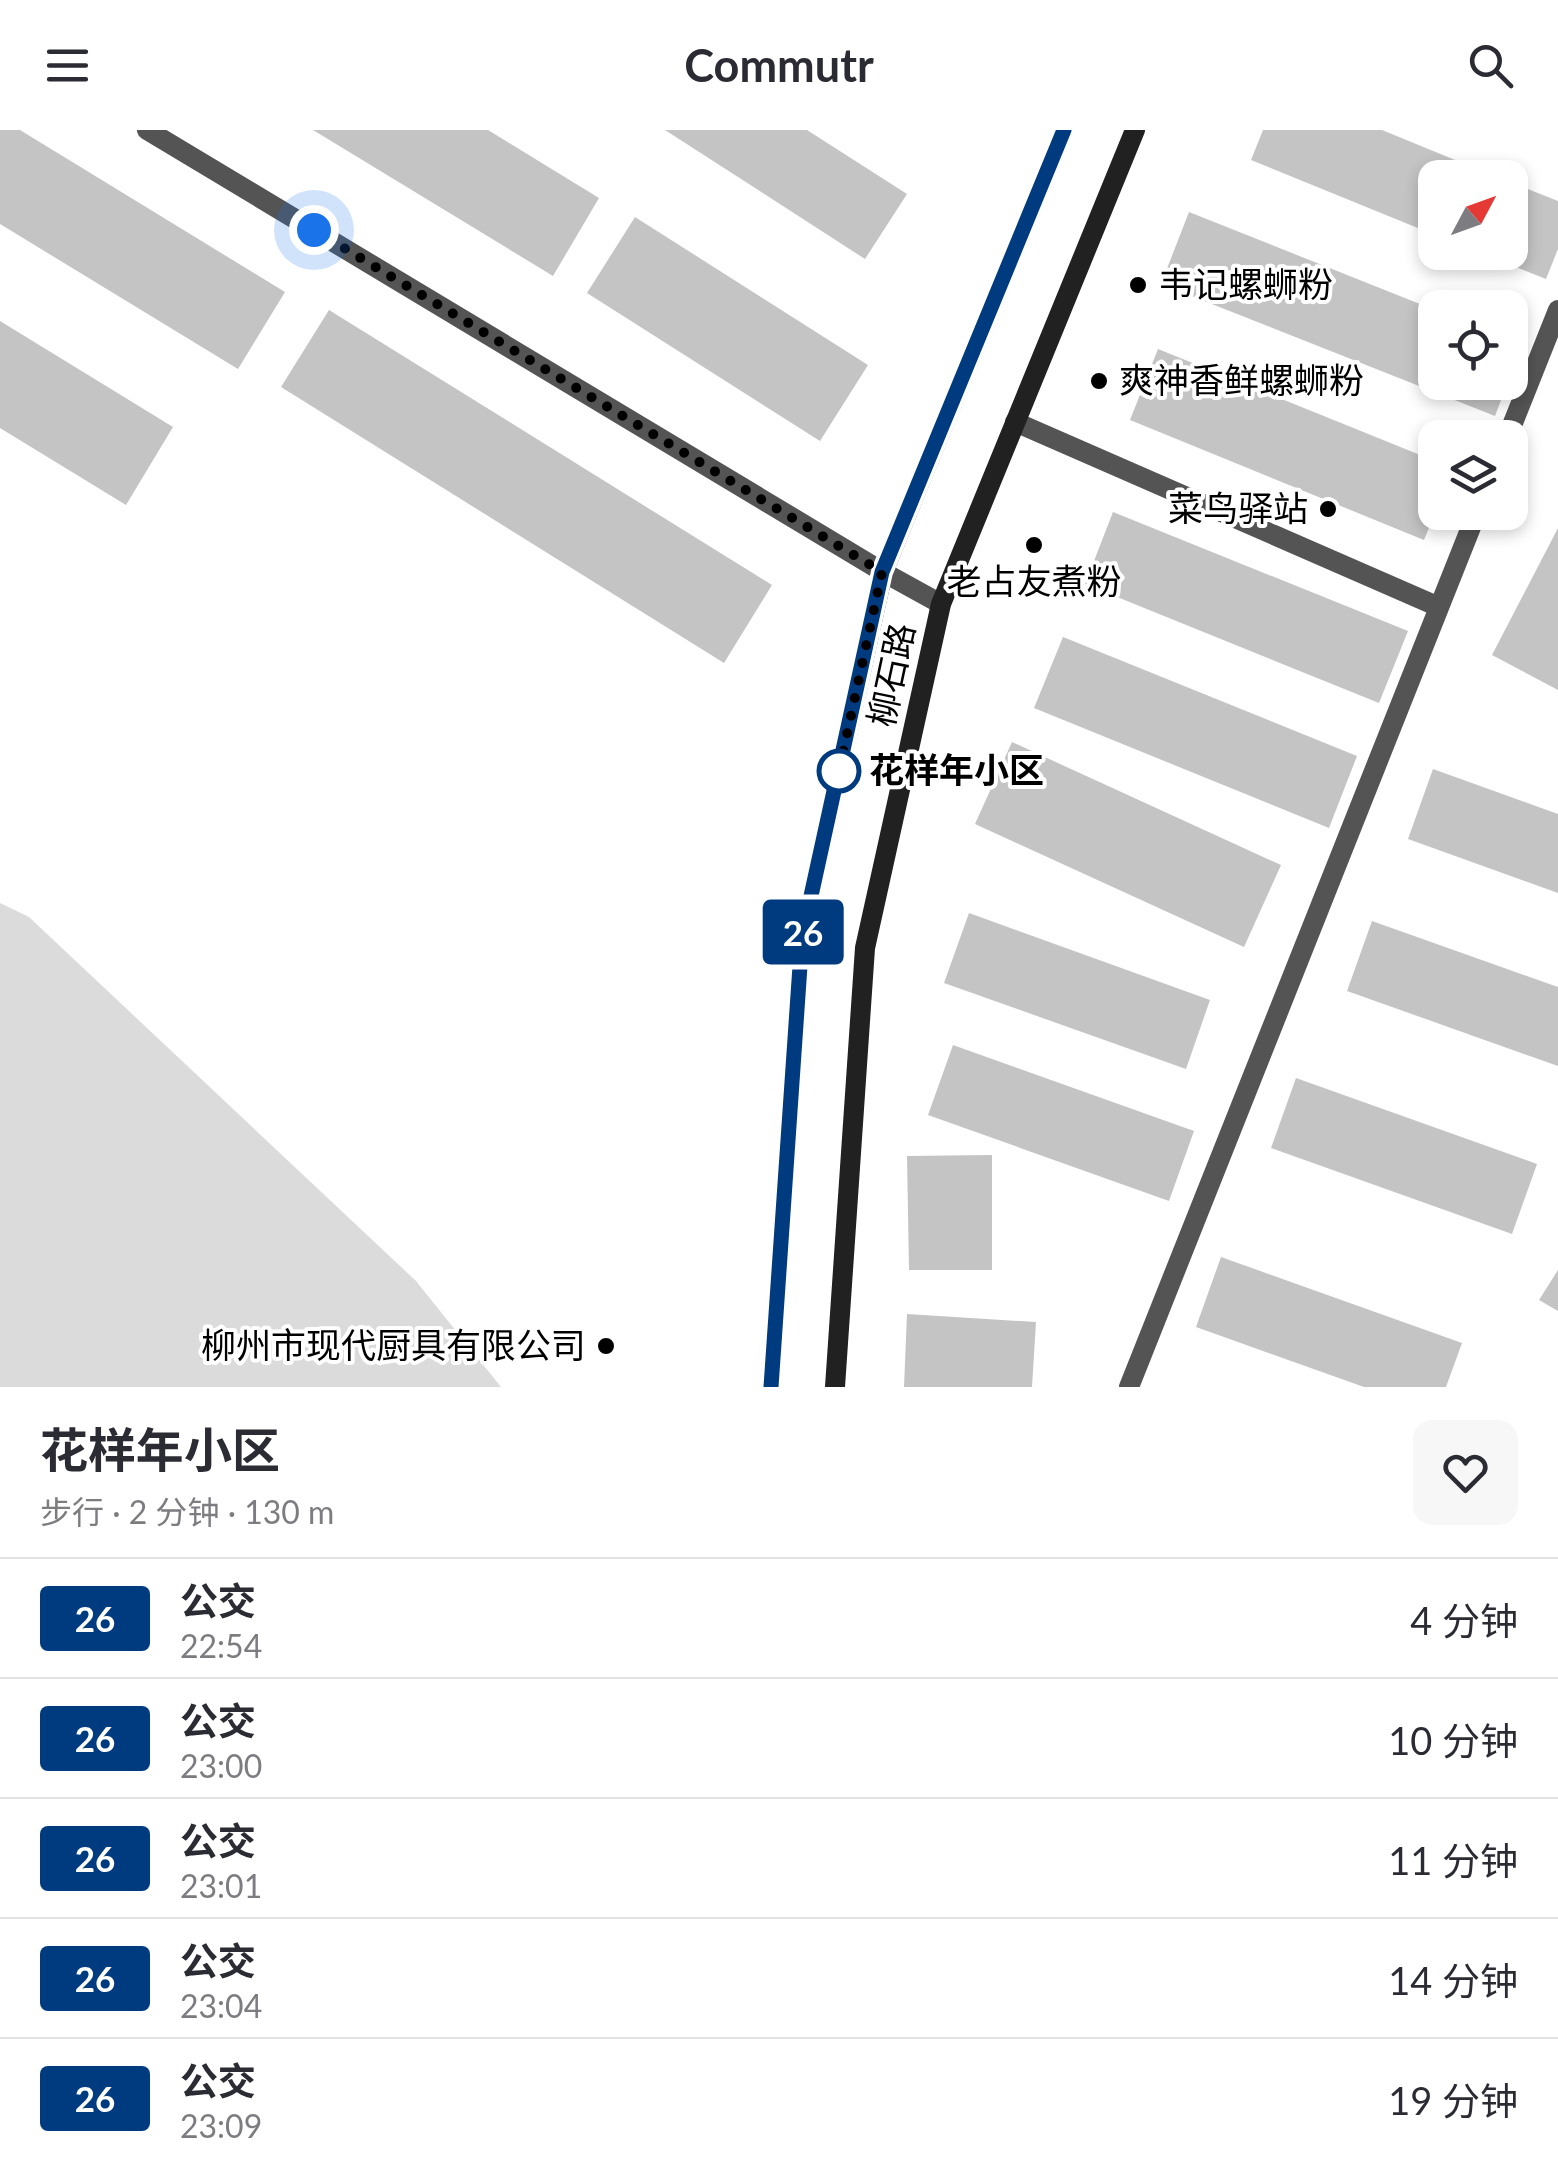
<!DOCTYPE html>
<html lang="zh">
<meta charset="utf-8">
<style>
body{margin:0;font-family:Lato,"Noto Sans SC",sans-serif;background:#f7f7f7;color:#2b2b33;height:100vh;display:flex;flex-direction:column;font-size:38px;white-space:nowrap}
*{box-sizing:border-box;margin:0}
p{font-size:32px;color:#7c7c81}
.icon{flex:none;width:55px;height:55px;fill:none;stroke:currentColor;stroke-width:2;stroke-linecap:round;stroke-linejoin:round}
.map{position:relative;height:1257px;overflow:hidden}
.drawer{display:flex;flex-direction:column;background:#fff;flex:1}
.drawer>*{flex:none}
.badge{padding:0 20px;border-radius:8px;font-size:35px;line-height:65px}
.needle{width:65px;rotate:49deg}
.fabs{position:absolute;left:1418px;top:30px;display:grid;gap:20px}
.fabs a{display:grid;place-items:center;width:110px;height:110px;border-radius:20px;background:#fff;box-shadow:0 5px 15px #0003;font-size:50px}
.you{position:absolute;width:50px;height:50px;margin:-25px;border:8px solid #fff;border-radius:50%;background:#1a73e8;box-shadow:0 0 0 15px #1a73e833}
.map>.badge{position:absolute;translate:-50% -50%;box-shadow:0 0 0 5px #fff}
.round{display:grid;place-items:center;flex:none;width:105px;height:105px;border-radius:20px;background:#f7f7f7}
.overview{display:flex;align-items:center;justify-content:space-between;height:170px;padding:0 40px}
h1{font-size:48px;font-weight:700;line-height:75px}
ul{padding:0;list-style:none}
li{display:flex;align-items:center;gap:30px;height:120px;padding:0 40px;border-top:2px solid #e1e1e2}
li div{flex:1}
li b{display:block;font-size:38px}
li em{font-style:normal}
li .badge{min-width:110px;font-weight:700;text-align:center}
header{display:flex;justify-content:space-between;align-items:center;height:130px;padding:0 40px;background:#fff;font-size:45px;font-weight:700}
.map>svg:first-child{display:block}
.green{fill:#dbdbdb}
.building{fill:#c4c4c4}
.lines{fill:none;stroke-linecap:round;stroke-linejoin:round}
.street{stroke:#545454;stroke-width:20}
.secondary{stroke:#212121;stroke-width:20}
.line-casing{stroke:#fff;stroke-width:22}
.line{stroke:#003b80;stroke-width:15}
.walk{stroke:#000;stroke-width:10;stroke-dasharray:0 18}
.poi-dot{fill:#000;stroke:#fff;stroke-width:4}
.stop-dot{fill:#fff;stroke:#003b80;stroke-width:5}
.labels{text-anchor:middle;stroke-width:8;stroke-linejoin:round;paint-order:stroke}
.poi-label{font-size:35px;fill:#000;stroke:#fff;text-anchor:start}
.street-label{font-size:35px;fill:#000;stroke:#fff}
.stop-label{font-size:35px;font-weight:bold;fill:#000;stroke:#fff;text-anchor:start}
</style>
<header><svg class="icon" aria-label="menu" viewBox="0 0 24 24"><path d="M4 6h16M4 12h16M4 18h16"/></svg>Commutr<svg class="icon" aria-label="search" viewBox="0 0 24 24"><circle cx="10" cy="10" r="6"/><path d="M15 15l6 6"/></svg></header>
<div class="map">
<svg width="1558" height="1257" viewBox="0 0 1558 1257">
<rect width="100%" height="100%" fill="#fff"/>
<path class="green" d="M0,773L29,787L416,1151L501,1257H0Z"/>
<path class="building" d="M0,0H20L285,162L238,239L0,94Z
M313,0H488L599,68L553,146Z
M665,0H807L907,64L865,129Z
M1263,0H1382L1499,48H1435V105L1251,30Z
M1510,52L1558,71V119L1546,149L1480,123L1510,122Z
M1189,82L1435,180V252H1508L1495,286L1161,154Z
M635,87L868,235L820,311L587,163Z
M329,180L772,455L724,533L281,257Z
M0,191L173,297L126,375L0,298Z
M1510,209L1523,215L1510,248Z
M1158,219L1435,331V383L1424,410L1130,290Z
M1113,382L1408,501L1379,573L1085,454Z
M1558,398V560L1492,525Z
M1063,507L1357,626L1329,698L1034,578Z
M1012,612L1281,735L1244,817L975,694Z
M1433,639L1558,684V763L1408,709Z
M969,783L1210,870L1186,939L944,853Z
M1372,791L1558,857V936L1347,861Z
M953,915L1194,1001L1169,1071L928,985Z
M1296,948L1537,1034L1512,1104L1271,1018Z
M992,1025V1140H909L907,1026Z
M1221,1127L1462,1213L1446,1257H1364L1196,1197Z
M1558,1140V1181L1539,1170Z
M907,1184L1036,1192L1032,1257H904Z"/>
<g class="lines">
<path class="street" d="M147,0L883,442L941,474
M1015,292L1439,477
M1507,308L1558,180
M1129,1257L1477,382"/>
<path class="secondary" d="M771,1257L802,807L883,442L1064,0
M835,1257L865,818L941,474L1135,0"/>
</g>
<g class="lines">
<g class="line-casing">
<path id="line" d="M771,1257L802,807L882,442L1064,0"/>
</g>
<use href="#line" class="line"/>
<path class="walk" d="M314,100L882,442L839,641"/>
</g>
<g class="poi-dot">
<circle cx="1138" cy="155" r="10"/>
<circle cx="1099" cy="251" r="10"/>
<circle cx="1328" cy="379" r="10"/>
<circle cx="1034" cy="415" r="10"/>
<circle cx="606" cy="1216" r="10"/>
</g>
<circle class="stop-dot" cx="839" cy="641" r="20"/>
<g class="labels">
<g class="poi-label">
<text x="1158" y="167">韦记螺蛳粉</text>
<text x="1119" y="263">爽神香鲜螺蛳粉</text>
<text x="1308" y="391" text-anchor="end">菜鸟驿站</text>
<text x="1034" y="464" text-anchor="middle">老占友煮粉</text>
<text x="586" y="1228" text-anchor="end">柳州市现代厨具有限公司</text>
</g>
<g class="street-label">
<text transform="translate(892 545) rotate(-78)" y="12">柳石路</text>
</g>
<g class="stop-label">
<text x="869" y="653">花样年小区</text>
</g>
</g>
</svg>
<div class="fabs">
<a><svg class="needle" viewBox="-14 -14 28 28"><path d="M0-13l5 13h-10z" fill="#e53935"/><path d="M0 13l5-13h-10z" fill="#7c7c81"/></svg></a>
<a><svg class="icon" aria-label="locate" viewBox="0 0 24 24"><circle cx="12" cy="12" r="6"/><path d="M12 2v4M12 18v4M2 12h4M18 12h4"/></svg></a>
<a><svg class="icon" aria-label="layers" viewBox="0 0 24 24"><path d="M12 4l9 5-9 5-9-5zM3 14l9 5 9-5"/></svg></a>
</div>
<div class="you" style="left:314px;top:100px"></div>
<b class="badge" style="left:803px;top:802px;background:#003b80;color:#fff">26</b>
</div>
<section class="drawer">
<div class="overview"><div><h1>花样年小区</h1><p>步行 · 2 分钟 · 130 m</p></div><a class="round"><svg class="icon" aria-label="heart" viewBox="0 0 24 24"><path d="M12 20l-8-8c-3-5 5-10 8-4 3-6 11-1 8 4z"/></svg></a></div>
<ul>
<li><span class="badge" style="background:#003b80;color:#fff">26</span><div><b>公交</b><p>22:54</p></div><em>4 分钟</em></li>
<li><span class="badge" style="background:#003b80;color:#fff">26</span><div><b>公交</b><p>23:00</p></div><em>10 分钟</em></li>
<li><span class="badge" style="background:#003b80;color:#fff">26</span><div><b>公交</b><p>23:01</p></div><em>11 分钟</em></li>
<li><span class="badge" style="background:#003b80;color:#fff">26</span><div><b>公交</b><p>23:04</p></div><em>14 分钟</em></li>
<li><span class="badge" style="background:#003b80;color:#fff">26</span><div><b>公交</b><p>23:09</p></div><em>19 分钟</em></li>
</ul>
</section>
